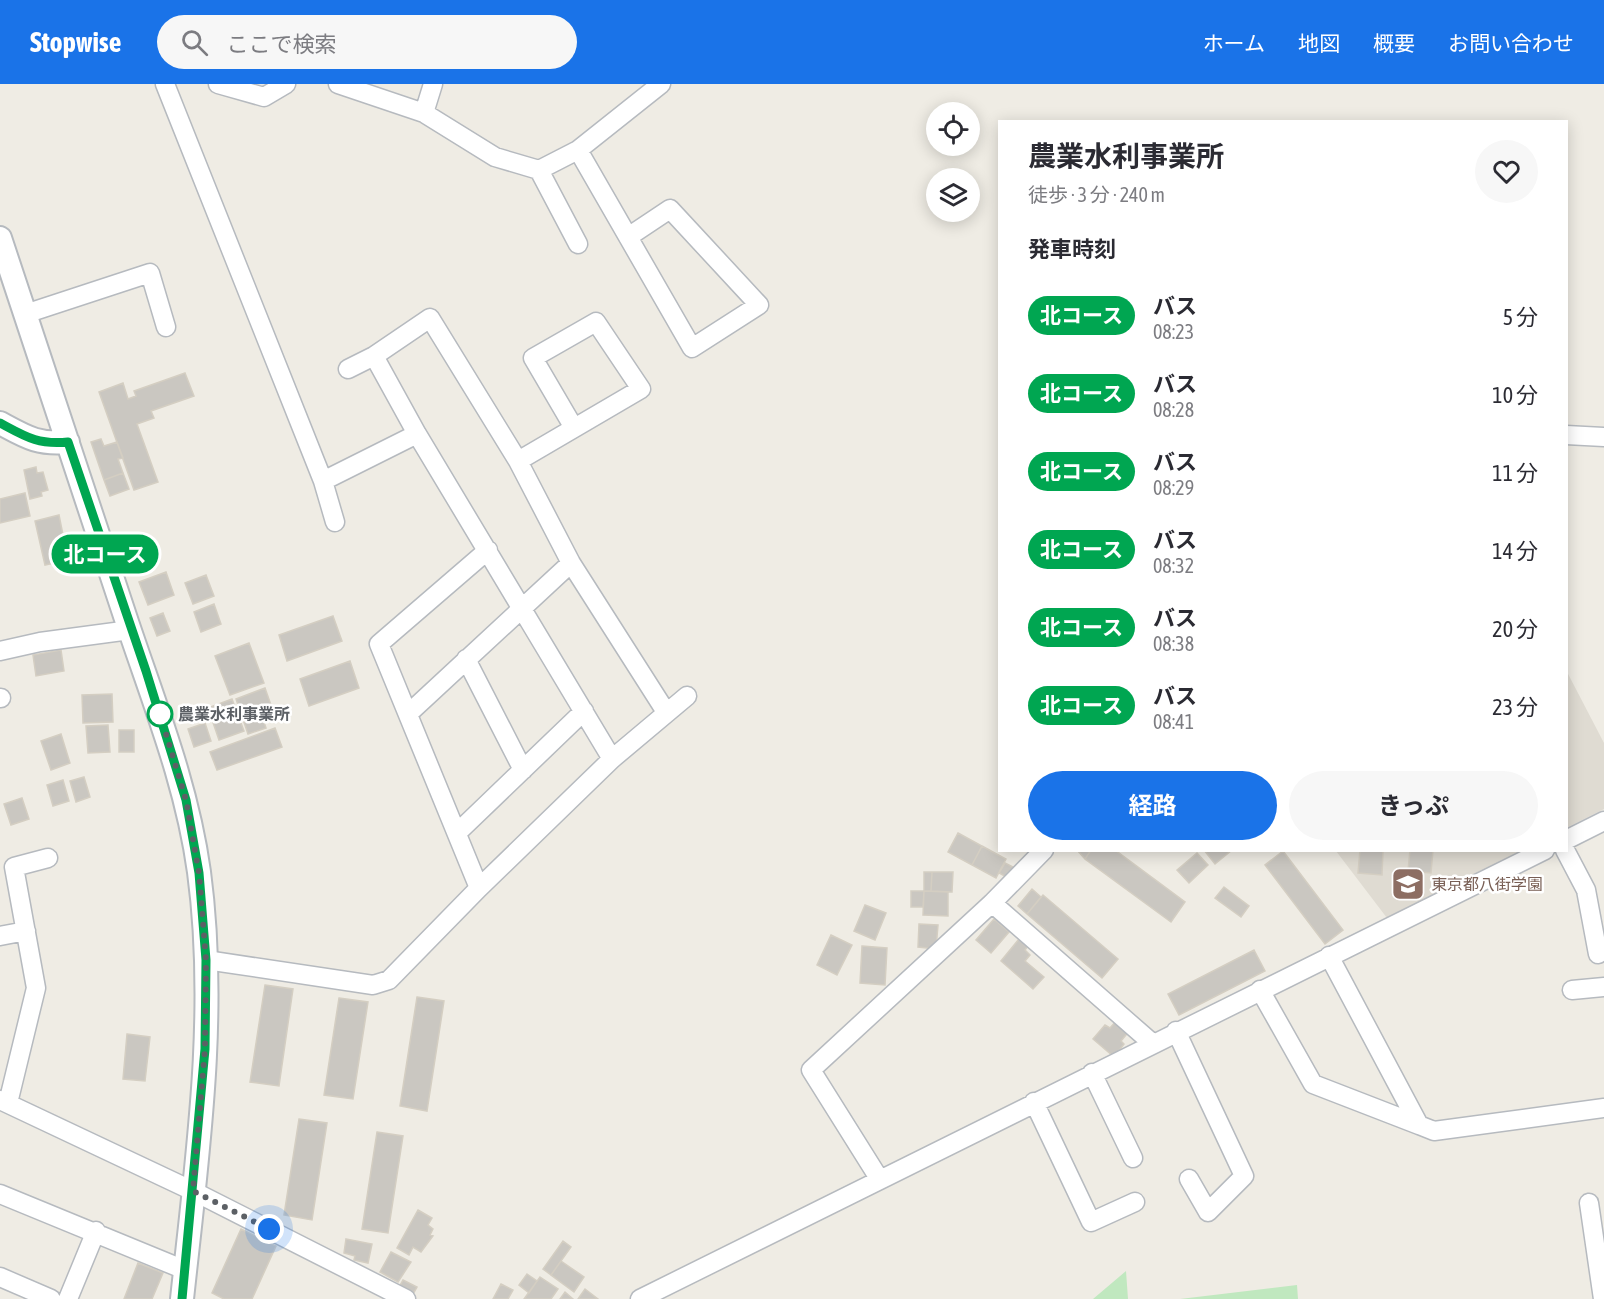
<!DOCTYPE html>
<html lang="ja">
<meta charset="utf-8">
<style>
body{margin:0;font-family:"Asap Condensed","Noto Sans JP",sans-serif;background:#f7f7f7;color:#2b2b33;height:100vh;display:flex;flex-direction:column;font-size:22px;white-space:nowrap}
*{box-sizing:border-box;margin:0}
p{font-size:20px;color:#7c7c81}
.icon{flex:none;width:33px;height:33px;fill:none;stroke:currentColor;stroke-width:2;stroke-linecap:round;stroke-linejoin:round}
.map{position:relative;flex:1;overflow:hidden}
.details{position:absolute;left:998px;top:36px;width:570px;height:732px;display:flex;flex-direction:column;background:#fff;border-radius:0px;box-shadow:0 3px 15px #0003}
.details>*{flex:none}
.badge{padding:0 12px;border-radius:20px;font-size:21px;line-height:39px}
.controls{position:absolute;left:926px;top:18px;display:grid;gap:12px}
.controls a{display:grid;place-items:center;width:54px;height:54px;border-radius:50%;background:#fff;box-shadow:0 3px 15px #0003;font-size:30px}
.you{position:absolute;width:30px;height:30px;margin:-15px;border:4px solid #fff;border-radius:50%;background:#1a73e8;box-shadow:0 0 0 9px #1a73e833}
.map>.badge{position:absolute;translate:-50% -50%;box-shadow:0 0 0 3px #fff}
h2{padding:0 30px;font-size:22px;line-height:54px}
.round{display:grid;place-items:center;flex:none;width:63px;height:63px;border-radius:32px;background:#f7f7f7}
.head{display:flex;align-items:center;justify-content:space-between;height:102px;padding:0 30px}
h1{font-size:28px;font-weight:700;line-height:45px}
.action{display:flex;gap:12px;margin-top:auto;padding:12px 30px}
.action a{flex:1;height:69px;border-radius:36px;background:#1a73e8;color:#fff;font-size:24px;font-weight:700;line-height:69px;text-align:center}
.action a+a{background:#f7f7f7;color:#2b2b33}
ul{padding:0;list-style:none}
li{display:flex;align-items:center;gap:18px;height:78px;padding:0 30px}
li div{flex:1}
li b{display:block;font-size:22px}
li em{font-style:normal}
li .badge{min-width:66px;font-weight:700;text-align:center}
header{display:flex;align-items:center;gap:36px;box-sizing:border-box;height:84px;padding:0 30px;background:#1a73e8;color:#fff}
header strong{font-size:28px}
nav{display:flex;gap:33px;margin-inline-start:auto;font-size:21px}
.search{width:420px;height:54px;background:#f7f7f7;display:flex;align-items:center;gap:15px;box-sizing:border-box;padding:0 21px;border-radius:33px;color:#7c7c81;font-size:22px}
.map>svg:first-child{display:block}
.education{fill:#dfdbd2}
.green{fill:#c0e8bf}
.building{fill:#cac7c1;stroke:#d4cec2;stroke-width:1.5}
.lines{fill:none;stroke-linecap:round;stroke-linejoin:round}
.minor-casing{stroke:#b6babf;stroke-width:21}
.tertiary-casing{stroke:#b6babf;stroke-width:26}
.minor{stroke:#fff;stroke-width:18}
.tertiary{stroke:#fff;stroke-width:22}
.line-casing{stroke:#fff;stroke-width:14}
.line{stroke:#00a651;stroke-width:9}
.walk{stroke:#5c6065;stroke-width:6;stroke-dasharray:0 10.8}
.stop-dot{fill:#fff;stroke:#00a651;stroke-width:3}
.labels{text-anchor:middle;stroke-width:5;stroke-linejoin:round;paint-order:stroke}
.stop-label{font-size:16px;font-weight:bold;fill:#5c6065;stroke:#fff;text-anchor:start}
.education-label{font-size:16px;fill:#785e54;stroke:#fff;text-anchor:start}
</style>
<header>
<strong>Stopwise</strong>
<div class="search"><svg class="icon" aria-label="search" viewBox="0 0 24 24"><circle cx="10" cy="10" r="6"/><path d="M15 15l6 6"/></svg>ここで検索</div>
<nav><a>ホーム</a><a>地図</a><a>概要</a><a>お問い合わせ</a></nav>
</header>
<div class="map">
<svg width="1604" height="1215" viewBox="0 0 1604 1215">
<rect width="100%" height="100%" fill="#efece4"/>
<path class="education" d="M1566,586L1604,659V725L1566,744Z
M1336,767H1521L1387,834Z"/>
<path class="green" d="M1126,1187L1128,1215H1093Z
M1297,1201L1298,1215H1180Z"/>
<path class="building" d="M185,289L194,312L151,327L154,334L137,340L158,398L134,406L99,308L123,299L128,315L136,312L134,307Z
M101,355L104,362L117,358L123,374L118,375L123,389L104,396L91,358Z
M36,383L37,389L43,388L48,406L41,408L42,412L30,415L24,386Z
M123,389L129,405L110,412L104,396Z
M25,409L30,432L0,439V415Z
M59,431L68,476L45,481L35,437Z
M166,488L174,511L148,521L139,498Z
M206,491L214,512L193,520L185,499Z
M214,520L221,540L201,548L194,528Z
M163,529L170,547L157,552L150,534Z
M333,532L342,557L287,577L279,551Z
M249,559L264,599L230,611L215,572Z
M61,566L64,587L36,592L33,571Z
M350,577L359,604L309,622L300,595Z
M265,604L271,621L260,626L266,644L248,650L236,615Z
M112,610L113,638L83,639L82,611Z
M232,615L244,647L219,656L208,624Z
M205,639L211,657L194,663L188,645Z
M108,641L110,668L88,669L86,642Z
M275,644L282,663L217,686L210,668Z
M119,646H134V668H119Z
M61,650L70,679L51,686L41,657Z
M84,693L90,713L76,718L70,697Z
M63,696L69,717L53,722L47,701Z
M22,714L29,735L11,741L4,720Z
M958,749L982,762L972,781L948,768Z
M982,762L1006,775L996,794L972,781Z
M1077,766H1091L1085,775Z
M1091,766H1115L1185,818L1171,838L1085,775Z
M1204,766H1232L1215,780Z
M1360,766H1383L1382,791L1358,789Z
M1410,766H1433L1431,789L1408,787Z
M1283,767L1343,846L1325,860L1265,781Z
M1197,769L1208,781L1189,799L1177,786Z
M1005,779L1017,785L1012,796L999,789Z
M924,788H932L931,807H924Z
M932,788H953L952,808L931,807Z
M1224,803L1249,822L1241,833L1215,814Z
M1032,805L1041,813L1027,830L1018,822Z
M911,807H924L923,823H911Z
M924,807L948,808V832L923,831Z
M1043,811L1118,875L1102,894L1027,830Z
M865,821L886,829L875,856L854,847Z
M994,835L1009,848L991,869L976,856Z
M919,840L938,841L936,865L918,863Z
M831,851L852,861L837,891L817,881Z
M1019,855L1028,862L1025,866L1030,871L1025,877L1044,893L1033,905L1001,877Z
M862,862L887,864L885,901L860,899Z
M1254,866L1265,887L1179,931L1168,910Z
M265,901L293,905L279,1002L250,998Z
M417,913L444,917L427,1027L400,1022Z
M339,914L368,918L353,1015L324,1011Z
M1117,936L1130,946L1121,957L1124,960L1114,973L1093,955L1105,941L1110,944Z
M127,950L150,953L145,997L123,995Z
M299,1035L327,1039L312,1136L284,1131Z
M377,1048L403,1052L388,1149L362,1145Z
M418,1126L432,1134L428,1141L433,1145L430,1151L433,1152L421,1168L413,1163L409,1171L397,1164Z
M241,1145L276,1162L252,1215H224L212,1209Z
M346,1155L372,1160L368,1179L354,1176L355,1172L344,1169Z
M563,1157L571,1163L551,1191L543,1185Z
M391,1168L411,1178L398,1198L380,1188Z
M561,1177L584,1193L574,1208L551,1191Z
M138,1179L163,1189L152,1215H124Z
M527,1190L537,1197L529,1209L519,1201Z
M540,1193L558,1205L551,1215H524Z
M403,1196L417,1203L412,1212L398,1205Z
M501,1200L513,1206L508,1215H493Z
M585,1205L598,1215H578Z
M565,1208L573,1215H560Z"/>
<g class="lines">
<g class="minor-casing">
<path id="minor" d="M165,0L323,397L335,438
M218,0L264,13L286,0
M338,0L424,29L495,73L539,86L578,66L661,0
M424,29L433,0
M578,66L692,264L759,221L670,125L628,153
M539,86L578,160
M25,230L150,189L166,243
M374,272L417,350L612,675
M348,285L374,272L430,234L518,377L571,479L666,628
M1566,351L1604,353
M518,377L641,305L596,238L533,274L574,344
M323,397L417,350
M0,567L40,558L130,546
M466,575L523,686
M0,614H1
M408,630L571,479
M457,749L584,627
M1566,756L1604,737
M1565,766L1586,806L1598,870
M479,804L379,560L488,466
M992,819L1152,959
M0,852L26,847
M1329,872L1419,1041L1434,1047L1604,1024
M206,876L373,901L389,896L479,804L612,675L687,612
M1260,906L1313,1000L1419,1041
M1572,906L1604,903
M1176,947L1244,1092L1208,1128L1189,1095
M1092,989L1133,1074
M0,1016L193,1107L406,1215
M1034,1018L1091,1138L1135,1118
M8,1019L36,904L14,783L48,774
M880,1096L811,986L992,819L1044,766
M0,1110L185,1186
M1589,1119L1603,1215
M0,1193L51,1215
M68,1215L96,1147
M640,1215L1545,766"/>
</g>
<g class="tertiary-casing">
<path id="tertiary" d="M0,154C42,281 84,408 126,535C154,619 187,700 199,788C218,929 197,1075 182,1215
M0,339C26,353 38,361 68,358"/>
</g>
<use href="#minor" class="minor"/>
<use href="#tertiary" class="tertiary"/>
</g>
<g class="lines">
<g class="line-casing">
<path id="line" d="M0,339C26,353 38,361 68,358L146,587L186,716L199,789L206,876L205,965L182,1215"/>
</g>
<use href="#line" class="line"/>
<path class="walk" d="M160,630L186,716L199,789L206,876L205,965L193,1107L269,1145"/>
</g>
<defs>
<g id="school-square" transform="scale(1.725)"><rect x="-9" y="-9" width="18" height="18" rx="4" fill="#8d6e63" stroke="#fff"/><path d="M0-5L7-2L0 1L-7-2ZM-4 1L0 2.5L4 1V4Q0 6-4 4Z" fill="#fff"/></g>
</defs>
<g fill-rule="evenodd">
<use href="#school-square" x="1408" y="800"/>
</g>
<circle class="stop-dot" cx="160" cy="630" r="12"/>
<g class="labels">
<g class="stop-label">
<text x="178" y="636">農業水利事業所</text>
</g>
<g class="education-label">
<text x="1431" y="806">東京都八街学園</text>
</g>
</g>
</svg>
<div class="controls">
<a><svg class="icon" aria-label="locate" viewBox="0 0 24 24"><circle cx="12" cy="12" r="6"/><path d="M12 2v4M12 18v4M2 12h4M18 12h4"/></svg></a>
<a><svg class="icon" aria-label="layers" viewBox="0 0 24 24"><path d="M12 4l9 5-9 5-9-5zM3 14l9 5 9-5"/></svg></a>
</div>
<div class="you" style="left:269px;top:1145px"></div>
<b class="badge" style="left:105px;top:470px;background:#00a651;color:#fff">北コース</b>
<section class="details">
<div class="head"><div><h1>農業水利事業所</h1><p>徒歩 · 3 分 · 240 m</p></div><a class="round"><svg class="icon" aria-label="heart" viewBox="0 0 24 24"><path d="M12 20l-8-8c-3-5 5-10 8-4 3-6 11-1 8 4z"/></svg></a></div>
<h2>発車時刻</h2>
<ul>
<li><span class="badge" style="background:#00a651;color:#fff">北コース</span><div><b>バス</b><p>08:23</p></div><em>5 分</em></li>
<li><span class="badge" style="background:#00a651;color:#fff">北コース</span><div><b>バス</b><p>08:28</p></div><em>10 分</em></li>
<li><span class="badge" style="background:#00a651;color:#fff">北コース</span><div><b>バス</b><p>08:29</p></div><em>11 分</em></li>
<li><span class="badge" style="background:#00a651;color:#fff">北コース</span><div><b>バス</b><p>08:32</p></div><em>14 分</em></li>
<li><span class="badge" style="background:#00a651;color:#fff">北コース</span><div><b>バス</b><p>08:38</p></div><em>20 分</em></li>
<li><span class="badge" style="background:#00a651;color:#fff">北コース</span><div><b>バス</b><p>08:41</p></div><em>23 分</em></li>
</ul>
<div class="action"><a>経路</a><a>きっぷ</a></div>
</section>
</div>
